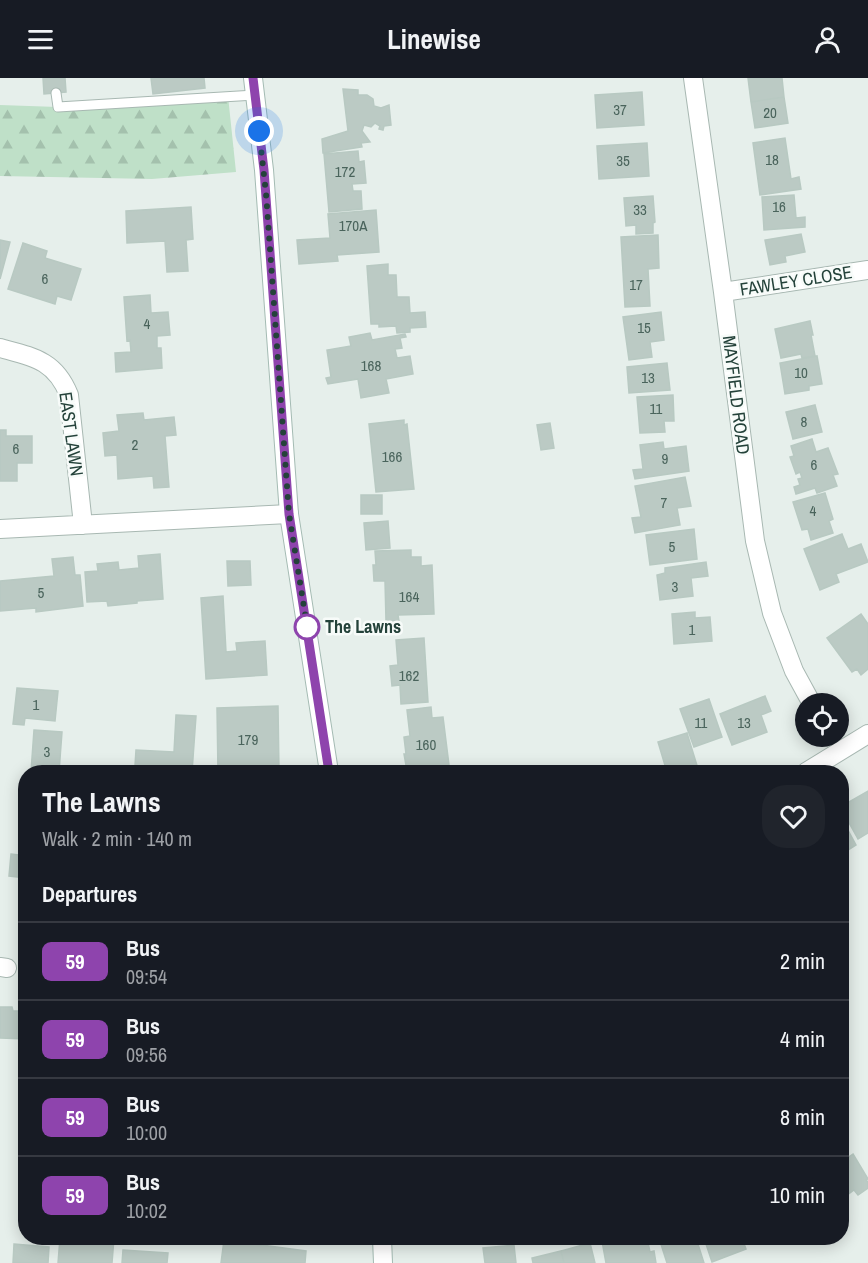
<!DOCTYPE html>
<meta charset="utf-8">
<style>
body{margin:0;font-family:"Archivo Narrow",sans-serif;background:#20242c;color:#f1f3f6;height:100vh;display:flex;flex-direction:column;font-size:22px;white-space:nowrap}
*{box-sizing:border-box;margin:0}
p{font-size:20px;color:#9ea1a6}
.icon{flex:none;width:33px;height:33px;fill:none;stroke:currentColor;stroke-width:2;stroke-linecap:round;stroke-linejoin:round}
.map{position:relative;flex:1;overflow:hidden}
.panel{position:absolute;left:18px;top:687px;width:831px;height:480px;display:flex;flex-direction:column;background:#171b24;border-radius:24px;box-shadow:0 3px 15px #0003}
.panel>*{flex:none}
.badge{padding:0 12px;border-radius:9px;font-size:21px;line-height:39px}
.fabs{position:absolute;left:795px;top:615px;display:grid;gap:12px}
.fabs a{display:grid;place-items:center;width:54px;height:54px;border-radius:50%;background:#171b24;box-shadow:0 3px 15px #0003;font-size:30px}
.you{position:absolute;width:30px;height:30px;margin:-15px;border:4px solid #fff;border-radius:50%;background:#1a73e8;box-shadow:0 0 0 9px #1a73e833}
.map>.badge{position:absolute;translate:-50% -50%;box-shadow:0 0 0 3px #fff}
h2{padding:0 24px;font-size:22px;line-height:54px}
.round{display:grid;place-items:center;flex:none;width:63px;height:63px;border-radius:24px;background:#20242c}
.head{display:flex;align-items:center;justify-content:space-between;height:102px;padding:0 24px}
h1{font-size:28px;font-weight:700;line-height:45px}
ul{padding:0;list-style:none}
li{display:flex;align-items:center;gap:18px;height:78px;padding:0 24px;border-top:2px solid #363941}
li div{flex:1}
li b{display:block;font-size:22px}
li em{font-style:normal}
li .badge{min-width:66px;font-weight:700;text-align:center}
header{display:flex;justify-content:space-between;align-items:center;height:78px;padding:0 24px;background:#171b24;font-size:27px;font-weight:700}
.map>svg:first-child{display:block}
.forest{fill:url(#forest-firs)}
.building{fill:#bbcac4;stroke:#b8c9c2;stroke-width:1.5}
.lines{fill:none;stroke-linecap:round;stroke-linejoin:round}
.lane-casing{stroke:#a8b8b2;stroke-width:11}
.street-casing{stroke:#a8b8b2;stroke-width:20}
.secondary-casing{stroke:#a4bbb3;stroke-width:20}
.lane{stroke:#fff;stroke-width:9}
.street{stroke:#fff;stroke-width:18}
.secondary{stroke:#fff;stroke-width:18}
.line-casing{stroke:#fff;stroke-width:14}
.line{stroke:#8e44ad;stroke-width:9}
.walk{stroke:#24423a;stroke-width:6;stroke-dasharray:0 10.8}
.stop-dot{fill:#fff;stroke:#8e44ad;stroke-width:3}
.labels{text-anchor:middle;stroke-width:5;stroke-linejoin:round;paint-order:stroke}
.number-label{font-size:15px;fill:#4a645c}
.street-label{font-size:18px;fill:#24423a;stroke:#f7fbf9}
.stop-label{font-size:18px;font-weight:bold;fill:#24423a;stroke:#f7fbf9;text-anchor:start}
</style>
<header><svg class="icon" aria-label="menu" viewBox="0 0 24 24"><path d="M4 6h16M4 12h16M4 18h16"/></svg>Linewise<svg class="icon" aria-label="person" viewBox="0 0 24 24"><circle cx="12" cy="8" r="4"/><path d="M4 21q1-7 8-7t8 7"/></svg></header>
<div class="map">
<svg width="868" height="1185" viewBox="0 0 868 1185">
<defs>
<pattern id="forest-firs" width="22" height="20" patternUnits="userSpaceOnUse" patternTransform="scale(1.5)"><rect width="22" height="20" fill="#bfe0c8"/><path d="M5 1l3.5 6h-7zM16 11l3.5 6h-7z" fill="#a4c1ad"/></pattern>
</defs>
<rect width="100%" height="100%" fill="#e6efeb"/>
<path class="forest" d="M228,18L236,94L152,101L0,98V27L58,29Z"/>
<path class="building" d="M43,0H65L66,14L44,16Z
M151,0H204L205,10L153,16Z
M748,0H782L784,19L751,24Z
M343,11L358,12V17H367L373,21L374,28L381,30L389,27L391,47L384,48L383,52L379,51L380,48L375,45L371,49L364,47L362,53L370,64L361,65L362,69L323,75L322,61L348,53Z
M642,14L644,47L597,50L595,17Z
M784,19L788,45L755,50L751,24Z
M785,60L791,101L799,99L801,111L760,117L753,65Z
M647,65L649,98L599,101L597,68Z
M358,73L359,84L364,83L366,105L352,106L353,113H361L362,131L329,134L324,76Z
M794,117L796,140L805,139V149L764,152L762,119Z
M653,118L655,144L653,145V155L636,156V147L626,148L624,120Z
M191,129L193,161L186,162L188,193L167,194L165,163L127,165L126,133Z
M376,132L379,174L337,177L338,183L299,186L297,162L330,160L328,136Z
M801,156L805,174L785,178L786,184L770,187L765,162Z
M658,157L659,190L648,191L650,228L625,229L621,159Z
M0,162L10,164L0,201Z
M23,165L47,173L45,180L81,191L71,222L57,218L55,226L8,211Z
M388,186V197H396L397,219H409L410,235L425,234L426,249L410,250V254L397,255L396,248L379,249V246H371L367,188Z
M150,217L151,235L168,234L170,257L157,258V270H161L162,290L116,294L115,275L131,274L130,262L127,263L124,219Z
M661,234L664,262L650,264L652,279L629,282L623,239Z
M810,243L813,257H811L815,278L802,280L801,276L781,280L775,251Z
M370,255L372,262L405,256L406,259L400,260L402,270L395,271L397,280L410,278L413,296L386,301L389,315L361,320L358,301L328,306L326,300L331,299L327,272L351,268L349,259Z
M817,278L822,306L809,308V312L785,316L780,285Z
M667,285L670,312L629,315L627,289Z
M673,317L674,343H664L665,354L640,355L637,319Z
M815,327L822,354L793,361L786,334Z
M143,335L144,342L174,339L176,357L165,358L169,409L154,410L153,398L118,401L117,377L105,378L103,355L119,353L117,337Z
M404,342V347L407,346L414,411L376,414L369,346Z
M550,345L554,370L541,372L537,347Z
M0,352H6V358H32V385H17V403H0Z
M812,361L816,374L828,370L838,396L833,397L837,408L817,415L815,410L796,416L794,409L800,407L798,401L802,400L800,394L796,396L790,379L794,378L791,368Z
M663,364L664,371L686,368L689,393L635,401L633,392L643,391L640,367Z
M685,399L691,428L677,430L680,447L635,455L632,440L641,439L635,408Z
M825,415L833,441L829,443L833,455L811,462L808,451L802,452L793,424Z
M361,417H382V436H361Z
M388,443L390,470L366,472L364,445Z
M694,451L697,481L650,487L646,457Z
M842,456L848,471L861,466L868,484L836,496L839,504L820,512L804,471Z
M411,472V479H421V488L432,487L434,536L398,537L399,543H386L385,503H374L373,487H376L375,473Z
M160,476L163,521L137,523V525L108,528L107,523L87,524L85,494L98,493L97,486L118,484L119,492L139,490L138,478Z
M73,479L75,497H80L83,528L36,534V530L0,533V503L54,498L52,481Z
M227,483H250L251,507L228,508Z
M706,484L708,498L691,500L693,518L660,522L657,497L665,495V490Z
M223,518L226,574L237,573L236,565L265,563L267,597L206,601L201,520Z
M695,534V540L710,539L712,563L674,566L672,536Z
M861,536L868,546V591L861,597L857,591L852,594L827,560Z
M424,560L428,624L401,626L400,607L392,608L390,588L398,587L396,562Z
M17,610L58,613L55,643L25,640L24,647L13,646Z
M765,618L771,633L761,637L767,654L732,667L720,636Z
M709,621L722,659L694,669L680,631Z
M278,628L279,694H218L217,630Z
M431,629L432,640L443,639L449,687L407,693L404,676H406L404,659L410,658L407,632Z
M176,637L196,638L192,694H161L162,690L135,688L136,672L174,674Z
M34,652L62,654L59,694H31Z
M687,655L699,694H667L658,664Z
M868,713V755L858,761L842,732V728Z
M842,741L856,767L842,776Z
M11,776L26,778V800L9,798Z
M0,929H12L13,933H26V961L0,960Z
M853,1076L868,1101L866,1102L868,1104V1110L858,1117L854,1112L843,1120L842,1118V1081L843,1083Z
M60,1160H114L112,1185H58Z
M618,1160H647L650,1174L654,1173L656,1185H606L602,1163Z
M659,1160H696L704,1185H667Z
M704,1160H742L746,1171L712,1184Z
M224,1162L306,1173L305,1185H221Z
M590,1165L595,1185H564L561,1173Z
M14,1166L49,1169L48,1185H13Z
M514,1167L516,1185H485L483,1170Z
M123,1172L168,1175L167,1185H122Z
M561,1173L564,1185H533L532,1180Z"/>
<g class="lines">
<g class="lane-casing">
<path id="lane" d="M56,15L58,29L255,17"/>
</g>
<g class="street-casing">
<path id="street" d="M693,0L723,214L755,463L772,535L794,593L812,626
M723,214L868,192
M0,270C33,279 55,282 69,317L83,447
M0,451L289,436
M806,694L868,656
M0,889L7,890"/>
</g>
<g class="secondary-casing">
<path id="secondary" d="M253,0L264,92L289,436L329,694
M382,1160L383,1185"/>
</g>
<use href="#lane" class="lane"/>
<use href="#street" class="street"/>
<use href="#secondary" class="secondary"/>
</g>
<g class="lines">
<g class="line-casing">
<path id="line" d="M253,0L264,92L289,436L329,694"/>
</g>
<use href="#line" class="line"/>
<path class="walk" d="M259,53L266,115L289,436L308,554L307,549"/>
</g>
<circle class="stop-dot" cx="307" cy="549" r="12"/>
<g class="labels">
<g class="number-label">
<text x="620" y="37">37</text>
<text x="770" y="40">20</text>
<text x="772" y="87">18</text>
<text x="623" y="88">35</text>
<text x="345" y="99">172</text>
<text x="779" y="134">16</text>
<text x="640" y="137">33</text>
<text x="353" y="153">170A</text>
<text x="45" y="206">6</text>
<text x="636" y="212">17</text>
<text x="147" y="251">4</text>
<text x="644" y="255">15</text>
<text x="371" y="293">168</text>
<text x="801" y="300">10</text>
<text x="648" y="305">13</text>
<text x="656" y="336">11</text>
<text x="804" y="349">8</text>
<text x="135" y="372">2</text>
<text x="16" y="376">6</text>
<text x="392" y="384">166</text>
<text x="665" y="386">9</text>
<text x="814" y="392">6</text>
<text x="664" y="430">7</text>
<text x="813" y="438">4</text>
<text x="672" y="474">5</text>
<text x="675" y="514">3</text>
<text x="41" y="520">5</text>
<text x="409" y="524">164</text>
<text x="692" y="557">1</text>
<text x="409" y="603">162</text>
<text x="36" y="632">1</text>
<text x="701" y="650">11</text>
<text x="744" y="650">13</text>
<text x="248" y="667">179</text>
<text x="426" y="672">160</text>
<text x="47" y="679">3</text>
</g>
<g class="street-label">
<text transform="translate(796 203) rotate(-9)" y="6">FAWLEY CLOSE</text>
<text transform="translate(736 317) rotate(83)" y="6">MAYFIELD ROAD</text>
<text transform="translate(71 356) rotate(82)" y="6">EAST LAWN</text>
</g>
<g class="stop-label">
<text x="325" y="555">The Lawns</text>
</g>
</g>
</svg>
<div class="fabs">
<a><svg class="icon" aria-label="locate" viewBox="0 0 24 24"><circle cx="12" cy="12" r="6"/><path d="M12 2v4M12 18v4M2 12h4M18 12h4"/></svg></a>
</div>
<div class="you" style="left:259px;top:53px"></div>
<section class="panel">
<div class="head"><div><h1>The Lawns</h1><p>Walk · 2 min · 140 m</p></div><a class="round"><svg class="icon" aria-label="heart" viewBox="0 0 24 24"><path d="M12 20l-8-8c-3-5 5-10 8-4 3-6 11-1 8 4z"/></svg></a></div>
<h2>Departures</h2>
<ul>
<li><span class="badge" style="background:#8e44ad;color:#fff">59</span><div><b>Bus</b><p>09:54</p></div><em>2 min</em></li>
<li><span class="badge" style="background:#8e44ad;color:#fff">59</span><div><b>Bus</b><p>09:56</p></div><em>4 min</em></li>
<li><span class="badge" style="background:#8e44ad;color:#fff">59</span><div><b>Bus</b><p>10:00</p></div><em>8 min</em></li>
<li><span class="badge" style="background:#8e44ad;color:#fff">59</span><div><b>Bus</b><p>10:02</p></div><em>10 min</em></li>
</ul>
</section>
</div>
